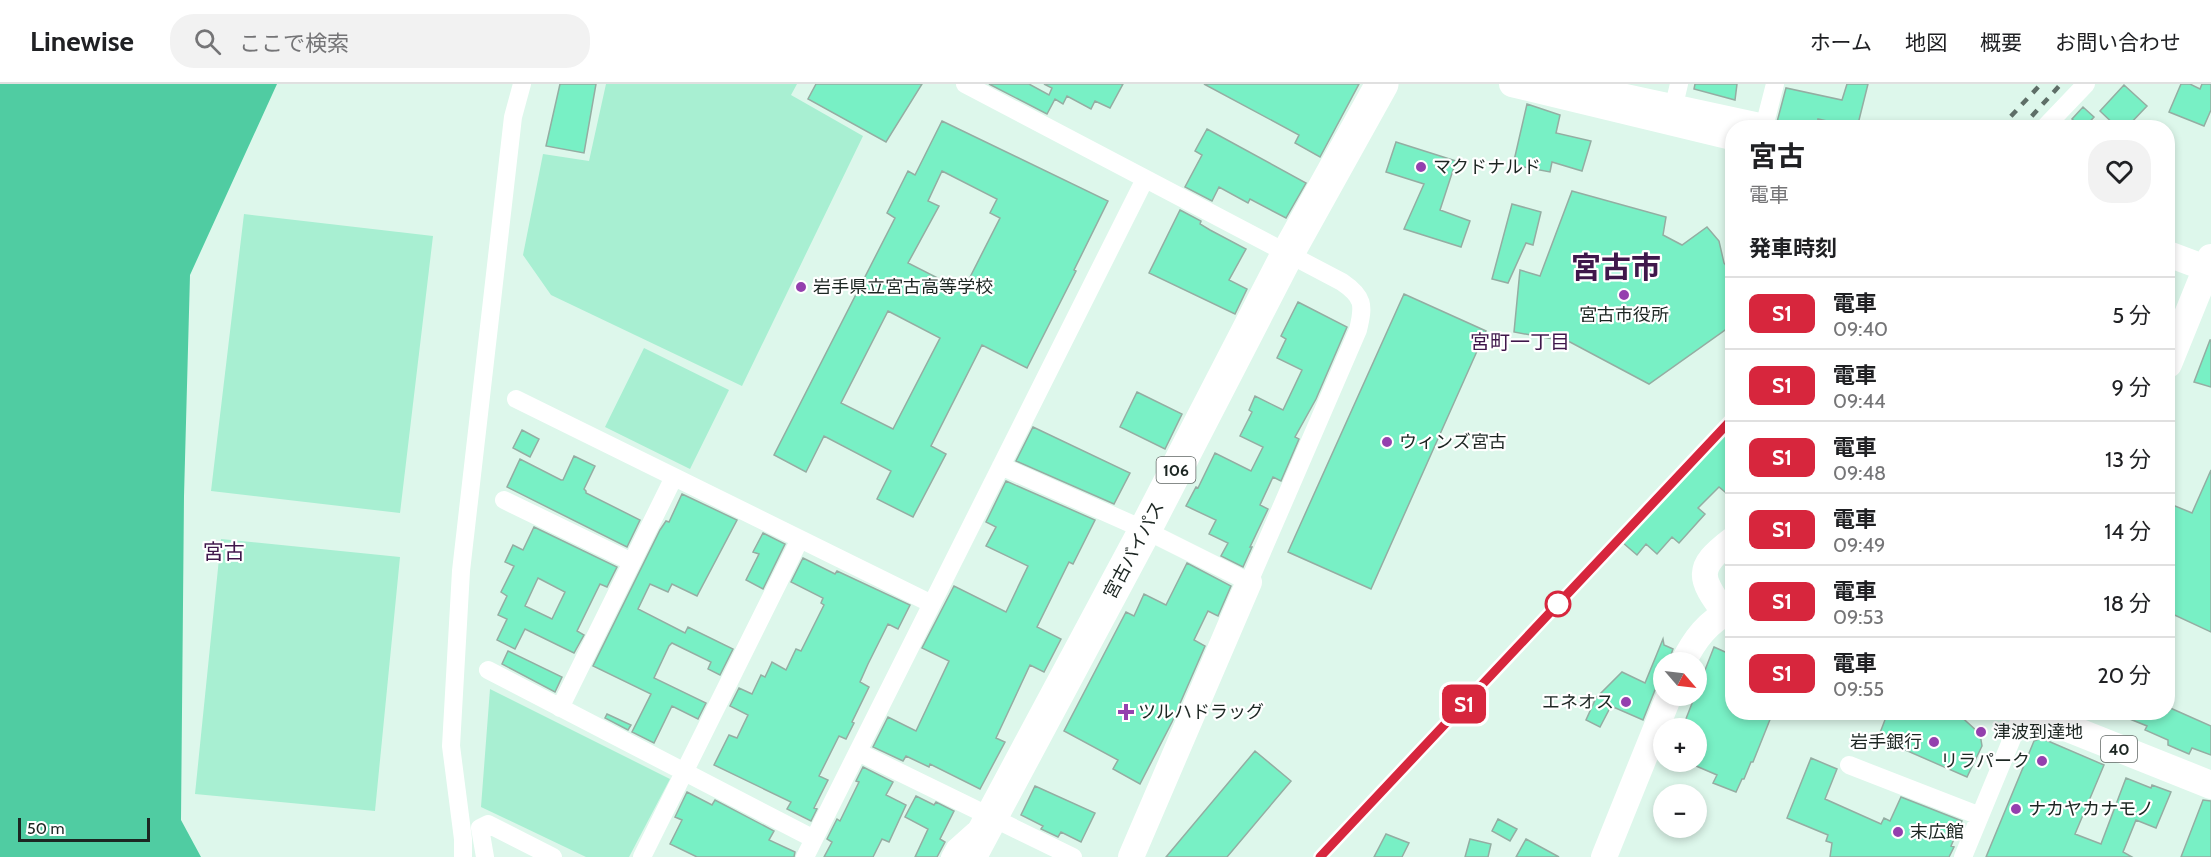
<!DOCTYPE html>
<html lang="ja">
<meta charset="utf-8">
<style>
body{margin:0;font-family:Cabin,"Noto Sans JP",sans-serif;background:#f2f2f2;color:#202124;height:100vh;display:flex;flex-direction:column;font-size:22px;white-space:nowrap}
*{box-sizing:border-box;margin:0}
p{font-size:20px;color:#757577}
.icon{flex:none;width:33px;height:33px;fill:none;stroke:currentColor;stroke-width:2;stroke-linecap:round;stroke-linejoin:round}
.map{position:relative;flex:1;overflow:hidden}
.panel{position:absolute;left:1725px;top:36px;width:450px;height:600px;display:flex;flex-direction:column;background:#fff;border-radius:24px;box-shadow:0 3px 9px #0003}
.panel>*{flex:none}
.badge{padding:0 12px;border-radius:9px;font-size:21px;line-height:39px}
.needle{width:39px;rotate:118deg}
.tools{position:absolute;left:1653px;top:568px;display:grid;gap:12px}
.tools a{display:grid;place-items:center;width:54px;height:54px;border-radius:50%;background:#fff;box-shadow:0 3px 9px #0003;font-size:30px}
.scale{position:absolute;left:18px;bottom:15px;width:132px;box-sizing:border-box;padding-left:6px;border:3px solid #1c2622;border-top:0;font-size:16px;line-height:21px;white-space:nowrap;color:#1c2622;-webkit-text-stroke:4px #fff;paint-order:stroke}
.map>.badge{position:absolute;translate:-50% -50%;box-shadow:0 0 0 3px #fff}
h2{padding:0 24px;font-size:22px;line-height:54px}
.round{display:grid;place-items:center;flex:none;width:63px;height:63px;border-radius:24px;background:#f2f2f2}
.summary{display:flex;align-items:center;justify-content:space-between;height:102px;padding:0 24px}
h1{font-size:28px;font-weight:700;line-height:45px}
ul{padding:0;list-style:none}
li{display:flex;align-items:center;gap:18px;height:72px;padding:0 24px;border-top:2px solid #e0e0e0}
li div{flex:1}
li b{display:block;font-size:22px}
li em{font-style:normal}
li .badge{min-width:66px;font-weight:700;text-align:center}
header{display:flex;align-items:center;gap:36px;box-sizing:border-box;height:84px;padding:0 30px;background:#fff;border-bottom:2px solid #e0e0e0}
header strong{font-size:28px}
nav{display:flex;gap:33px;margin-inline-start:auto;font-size:21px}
.search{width:420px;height:54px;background:#f2f2f2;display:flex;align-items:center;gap:15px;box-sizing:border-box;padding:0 21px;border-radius:24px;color:#757577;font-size:22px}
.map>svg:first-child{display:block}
.green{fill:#a8efd2}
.water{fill:#50cca2}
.building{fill:#78f0c5;stroke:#94ada2;stroke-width:1.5;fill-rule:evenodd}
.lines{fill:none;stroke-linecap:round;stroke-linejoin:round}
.street{stroke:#fff;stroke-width:18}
.secondary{stroke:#fff;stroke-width:26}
.primary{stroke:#fff;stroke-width:28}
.highway{stroke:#fff;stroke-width:33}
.rail{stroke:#5e6e67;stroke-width:4.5;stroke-dasharray:8 8;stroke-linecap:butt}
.line-casing{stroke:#fff;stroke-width:14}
.line{stroke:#d7263d;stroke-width:9}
.poi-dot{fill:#9440ae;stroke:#fff;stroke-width:2}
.stop-dot{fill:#fff;stroke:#d7263d;stroke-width:3}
.labels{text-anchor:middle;stroke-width:4.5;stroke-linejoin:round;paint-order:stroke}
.shield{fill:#fff;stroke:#606764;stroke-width:1.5}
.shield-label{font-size:16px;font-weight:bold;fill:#1c2622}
.poi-label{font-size:18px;fill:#1c2622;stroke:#fff;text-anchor:start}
.street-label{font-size:18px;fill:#1c2622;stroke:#fff}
.neighbourhood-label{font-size:20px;fill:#3f174b;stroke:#fff}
.quarter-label{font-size:21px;fill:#3f174b;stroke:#fff}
.town-label{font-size:30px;font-weight:bold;fill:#3f174b;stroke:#fff}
</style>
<header>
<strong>Linewise</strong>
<div class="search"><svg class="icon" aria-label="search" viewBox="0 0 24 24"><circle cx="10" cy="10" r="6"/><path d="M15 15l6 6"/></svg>ここで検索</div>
<nav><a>ホーム</a><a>地図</a><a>概要</a><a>お問い合わせ</a></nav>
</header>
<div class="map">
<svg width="2211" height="773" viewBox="0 0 2211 773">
<rect width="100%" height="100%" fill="#ddf7eb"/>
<path class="green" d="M606,0H797L791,11L863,52L742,302L551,211L523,171L543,70L589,77Z
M244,130L433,152L400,429L211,407Z
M644,264L729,306L690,385L605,343Z
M221,455L400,473L375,727L195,710Z
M490,605L670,695L629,773H586L481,723Z"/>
<path class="water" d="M0,0H277L190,191L184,412L181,736L201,773H0Z"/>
<path class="building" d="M560,0H596L584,69L546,62Z
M816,0H922L886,58L808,15Z
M989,0H1029L1049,11L1052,4L1044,0H1123L1110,24L1095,17L1091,25L1067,12L1063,20L1055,15L1047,30Z
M1204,0H1359L1320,73L1295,59L1299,51Z
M1695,0H1737L1735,16L1694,5Z
M1847,0H1868L1857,44L1818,35L1816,44H1800L1777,38L1786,4L1842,16Z
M2181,0H2190L2200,5L2202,0H2211V26L2204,42L2169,28Z
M2124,1L2147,22L2126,44H2118L2100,27Z
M1527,20L1560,31L1556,49L1591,57L1582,87L1552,78L1550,88L1513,81Z
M2083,23L2094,33L2084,44H2081L2072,35Z
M942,37L1108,117L1074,186L1076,187L1027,284L982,261L931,362L946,370L913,433L877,415L891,387L824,352L806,388L774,371L895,134L887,129L908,87L915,91ZM942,87L997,115L990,129L1000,134L963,207L908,179L939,122L928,117ZM888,227L940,254L893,345L841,319Z
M1207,45L1306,99L1286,134L1250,115L1248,119L1219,103L1212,117L1185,103L1202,71L1195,67Z
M1396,58L1456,77L1440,126L1470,137L1461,163L1404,145L1424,100L1386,88Z
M1572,107L1666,133L1663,151L1682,161L1707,143L1719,157L1724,179L1732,189V241L1649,300L1570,258L1514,248L1520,186L1540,192Z
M1512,120L1541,128L1533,161L1526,159L1508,199L1492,195Z
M1180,126L1201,137L1200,140L1210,146L1246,165L1229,196L1247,205L1235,230L1149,189Z
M1404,210L1486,247L1371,505L1288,468Z
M1298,218L1347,243L1316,315L1295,353L1299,355L1281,397L1273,393L1260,421L1268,425L1250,463H1252L1243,483L1221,472L1228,459L1209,450L1216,436L1186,422L1196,403L1198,404L1215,369L1251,387L1263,363L1240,352L1252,328L1249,326L1255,312L1283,326L1302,286L1277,274L1286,255L1281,252Z
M2210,256H2211V303L2194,298Z
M1137,308L1182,330L1165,365L1120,343Z
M1033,343L1130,389L1114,420L1016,377Z
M1732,343V400L1725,408L1719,403L1698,424L1705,430L1679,459L1672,453L1657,470L1646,460L1637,471L1622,458Z
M522,346L539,355L530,373L513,364Z
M574,372L595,382L584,405L586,407V409L640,436L627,463L507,403L520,375L561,396H563Z
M2211,386V548L2168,528V419L2192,429Z
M1006,397L1095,436L1073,480L1069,478L1037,543L1061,555L1044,588L1030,581L996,654L1005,658L980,705L930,680L929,683L906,672L903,677L873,663L888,633L916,647L949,577L922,564L954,502L1006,528L1028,482L986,462L996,443L986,438Z
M682,410L737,436L697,512L672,500L668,508L650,500L638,525L685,549L688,543L733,565L720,591L708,585L711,578L672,559L669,562L654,594L706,619L698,635L672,622L654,659L632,648L651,610L593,582L660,446L666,437L669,438Z
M534,443L617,483L607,503L600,500L577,547L584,551L574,569L525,545L515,565L497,556L507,535L498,531L507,512L501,508L514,482L505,478L513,461L523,466ZM538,494L565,508L552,535L525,522Z
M763,449L785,460L763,505L746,496L759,470L753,468Z
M803,474L835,490L837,487L910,521L898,545L888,540L868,580L860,598L869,603L852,638L854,639L846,655L839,652L819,692L828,696L814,724L817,725L811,737L787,725L791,718L714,681L729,651L737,654L748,631L730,622L739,604L752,610L761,591L765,593L772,578L786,586L796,565L801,567L824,521L821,519L823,514L791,498Z
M1187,479L1231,502L1218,532L1208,527L1194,556L1205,562L1172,638L1140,700L1113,685L1118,676L1064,647L1126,528L1134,532L1144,510L1166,521Z
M1663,555L1664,561L1673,565L1668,579H1664V599L1655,606L1643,636L1611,622L1600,643L1586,636L1596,614L1622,588L1645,599Z
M1714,563L1732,571V628H1773L1753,678H1751L1744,695H1742L1736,708L1713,699L1717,691L1696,682V645H1682Z
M508,567L562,593L555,608L502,580Z
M2168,623L2211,642V671L2192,664L2189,670L2168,661V656L2145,646L2147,642L2115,629L2168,628Z
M1888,628H1956L1980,650L1982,662L1967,693L1878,654Z
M607,630L631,641L628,646L605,634Z
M2041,654L2104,681L2075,750L2101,760L2126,694L2151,704L2152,701L2171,708L2156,744L2136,736L2123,768L2132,773H1986L2034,657Z
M1255,667L1291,697L1227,773H1166Z
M1811,674L1837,685L1825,715L1881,740L1884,734L1890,737L1901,713L1962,737L1951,762L1954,763L1949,773H1830L1832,759L1826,757L1828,751L1787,734Z
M863,683L893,698L886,711L906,721L889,758L882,755L873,773H824L832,758L827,755L837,735L840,737L859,698L856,697Z
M1035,702L1095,729L1081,758L1061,748L1058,753L1041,745L1043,742L1021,731Z
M687,708L712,721L715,716L774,747L769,756L795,768L794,773H697L670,760L682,736L675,733Z
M916,712L934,721L936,718L954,727L940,755L945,758L937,773H915L928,745L905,733Z
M2203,716L2211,717V773H2181Z
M1498,735L1517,745L1510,757L1492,747Z
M1386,750L1409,759L1402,773H1374Z
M1470,755L1491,760L1488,773H1465Z
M1526,755L1559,773H1516Z"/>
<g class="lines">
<path class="street" d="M965,0L1342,198C1364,213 1364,221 1358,246L1249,498L1145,446L1001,382
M1554,4L1589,1L1765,39L1775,0
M1674,21L1679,0
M2044,44L2086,0
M516,315L932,520
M504,416L632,478
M488,586L814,755
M560,624L674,393
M858,668L1073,773
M1849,681L1980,732
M463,773V755L451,662L461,487L513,33L522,0
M485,773L480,744L488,740L553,773
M642,773L800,455
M805,773L1145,95
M950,773L955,764L974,747
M1963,773L2023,628"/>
<path class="secondary" d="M1512,0L1732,53
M2168,170L2211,186
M1725,529C1699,494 1695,484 1732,456
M1683,579C1694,556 1708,537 1732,526
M1131,773L1249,498
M1604,773L1669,612"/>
<path class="primary" d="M2168,280L2211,174
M2028,628L2211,701"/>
<path class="highway" d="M970,773L1145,446L1288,169L1382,0"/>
<path class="rail" d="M2000,44L2041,0
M2021,44L2061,0
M1320,773L1732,335"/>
</g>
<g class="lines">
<g class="line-casing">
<path id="line" d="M1320,773L1732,335"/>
</g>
<use href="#line" class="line"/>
</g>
<g class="poi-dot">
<circle cx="1421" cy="83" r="6"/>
<circle cx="801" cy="203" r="6"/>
<circle cx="1624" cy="211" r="6"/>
<circle cx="1387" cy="358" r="6"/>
<circle cx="1626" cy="618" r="6"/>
<path d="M1123 619h6v6h6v6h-6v6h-6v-6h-6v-6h6z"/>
<circle cx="1981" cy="648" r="6"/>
<circle cx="1934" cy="658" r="6"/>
<circle cx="2042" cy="677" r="6"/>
<circle cx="2016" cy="725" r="6"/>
<circle cx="1898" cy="748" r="6"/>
</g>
<circle class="stop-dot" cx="1558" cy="520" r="12"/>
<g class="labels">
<g class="shield">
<rect x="1156.5" y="373" width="39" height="26" rx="4.5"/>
<rect x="2101" y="652" width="36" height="26" rx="4.5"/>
</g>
<g class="shield-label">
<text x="1176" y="392">106</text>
<text x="2119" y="671">40</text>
</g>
<g class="poi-label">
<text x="1433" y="89">マクドナルド</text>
<text x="813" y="209">岩手県立宮古高等学校</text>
<text x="1624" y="237" text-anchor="middle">宮古市役所</text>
<text x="1399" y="364">ウィンズ宮古</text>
<text x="1614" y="624" text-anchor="end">エネオス</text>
<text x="1138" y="634">ツルハドラッグ</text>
<text x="1993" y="654">津波到達地</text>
<text x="1922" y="664" text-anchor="end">岩手銀行</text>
<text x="2030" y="683" text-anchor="end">リラパーク</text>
<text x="2028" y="731">ナカヤカナモノ</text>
<text x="1910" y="754">末広館</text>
</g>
<g class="street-label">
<text transform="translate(1134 466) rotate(-62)" y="6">宮古バイパス</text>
</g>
<g class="neighbourhood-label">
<text x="1520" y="265">宮町一丁目</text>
</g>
<g class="quarter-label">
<text x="224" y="475">宮古</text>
</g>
<g class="town-label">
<text x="1616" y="194">宮古市</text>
</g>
</g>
</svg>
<div class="tools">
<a><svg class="needle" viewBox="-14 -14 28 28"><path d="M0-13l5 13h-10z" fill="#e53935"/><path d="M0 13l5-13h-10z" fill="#757577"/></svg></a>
<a>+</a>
<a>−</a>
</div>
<div class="scale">50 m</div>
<b class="badge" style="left:1464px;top:620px;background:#d7263d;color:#fff">S1</b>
<section class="panel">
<div class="summary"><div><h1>宮古</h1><p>電車</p></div><a class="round"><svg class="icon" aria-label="heart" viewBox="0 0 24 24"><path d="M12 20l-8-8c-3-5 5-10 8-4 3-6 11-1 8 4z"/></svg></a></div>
<h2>発車時刻</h2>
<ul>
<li><span class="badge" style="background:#d7263d;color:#fff">S1</span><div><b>電車</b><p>09:40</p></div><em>5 分</em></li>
<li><span class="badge" style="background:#d7263d;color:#fff">S1</span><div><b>電車</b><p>09:44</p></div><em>9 分</em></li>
<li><span class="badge" style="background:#d7263d;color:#fff">S1</span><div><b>電車</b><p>09:48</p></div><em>13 分</em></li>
<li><span class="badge" style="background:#d7263d;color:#fff">S1</span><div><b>電車</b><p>09:49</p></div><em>14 分</em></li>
<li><span class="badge" style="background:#d7263d;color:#fff">S1</span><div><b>電車</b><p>09:53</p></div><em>18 分</em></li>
<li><span class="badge" style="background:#d7263d;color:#fff">S1</span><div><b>電車</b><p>09:55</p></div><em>20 分</em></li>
</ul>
</section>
</div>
